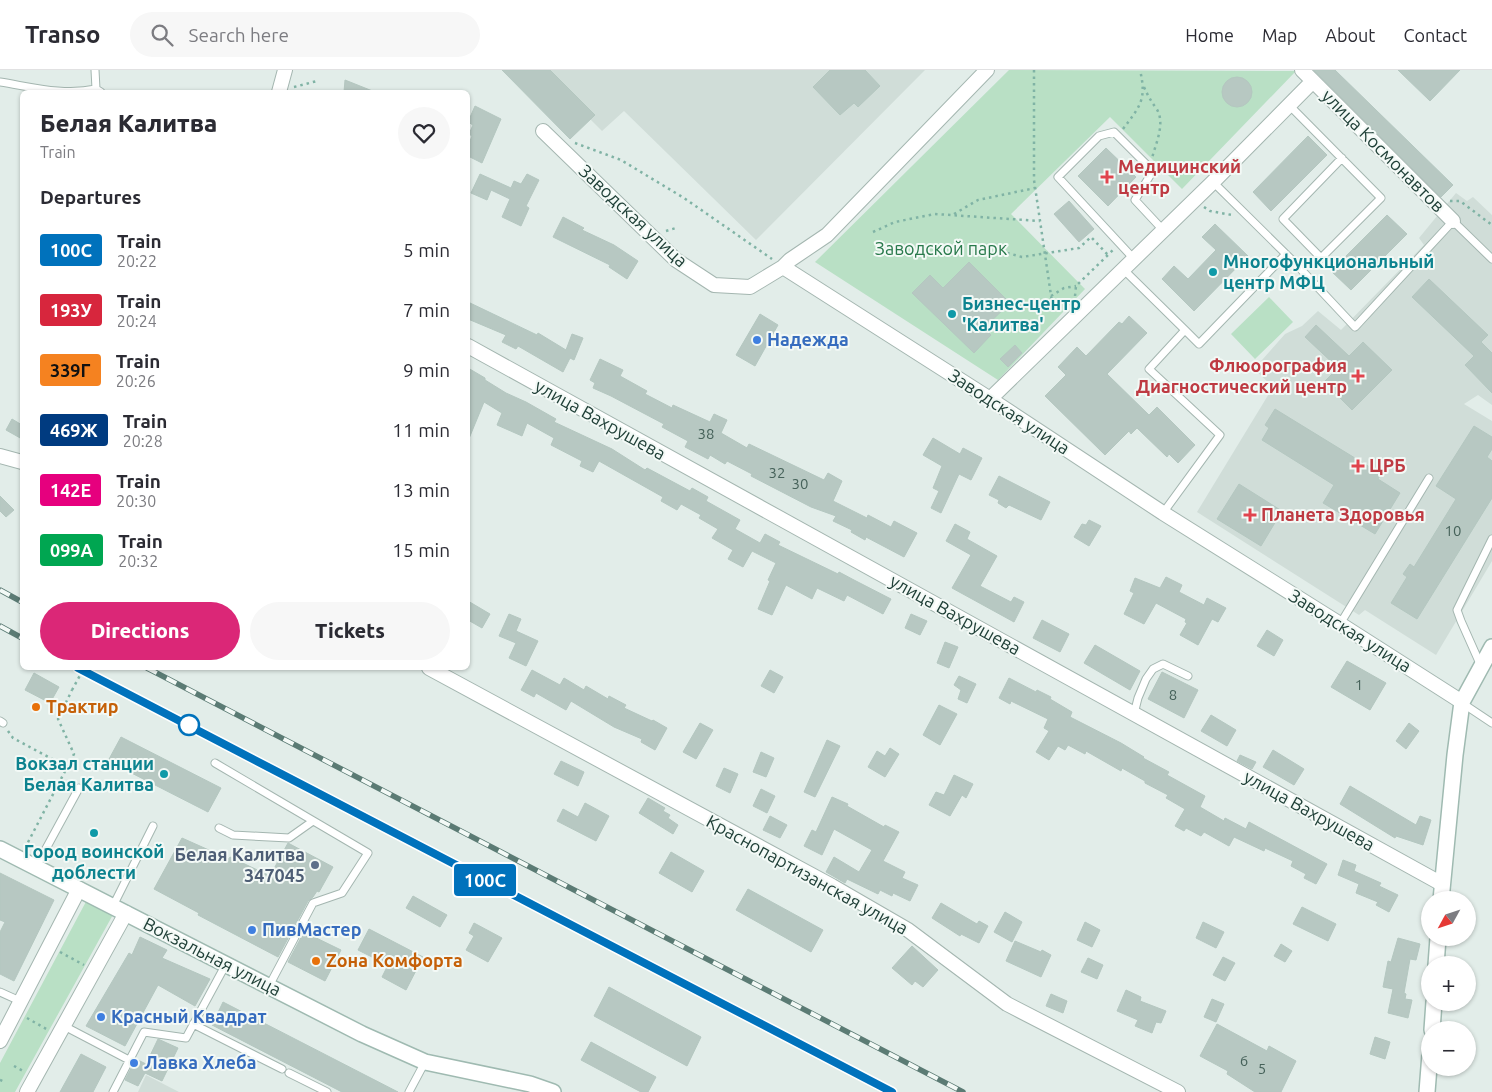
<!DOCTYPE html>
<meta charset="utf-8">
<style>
body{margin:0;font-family:Ubuntu,sans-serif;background:#f7f7f7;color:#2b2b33;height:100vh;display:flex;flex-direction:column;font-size:19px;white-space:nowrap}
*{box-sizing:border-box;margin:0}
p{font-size:16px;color:#7c7c81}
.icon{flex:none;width:28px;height:28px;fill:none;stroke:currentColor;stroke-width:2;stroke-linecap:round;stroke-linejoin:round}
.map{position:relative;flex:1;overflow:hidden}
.drawer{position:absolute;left:20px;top:20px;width:450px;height:580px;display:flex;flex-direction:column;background:#fff;border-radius:8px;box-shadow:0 1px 4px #0004}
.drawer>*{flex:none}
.badge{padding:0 10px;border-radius:4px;font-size:18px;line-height:32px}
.needle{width:32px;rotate:230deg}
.tools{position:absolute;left:1421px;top:821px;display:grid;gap:10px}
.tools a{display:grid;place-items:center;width:55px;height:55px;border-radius:50%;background:#fff;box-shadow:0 1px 4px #0004;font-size:25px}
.map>.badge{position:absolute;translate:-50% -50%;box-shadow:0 0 0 2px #fff}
h2{padding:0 20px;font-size:19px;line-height:45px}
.round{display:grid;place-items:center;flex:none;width:52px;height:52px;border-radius:26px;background:#f7f7f7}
.headline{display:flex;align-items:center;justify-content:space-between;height:85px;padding:0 20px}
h1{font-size:24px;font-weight:800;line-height:38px}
.button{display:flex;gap:10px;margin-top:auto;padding:10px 20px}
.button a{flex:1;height:58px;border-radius:30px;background:#db2777;color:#fff;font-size:20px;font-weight:800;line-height:58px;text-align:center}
.button a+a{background:#f7f7f7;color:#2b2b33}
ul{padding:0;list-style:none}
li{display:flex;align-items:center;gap:15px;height:60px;padding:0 20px}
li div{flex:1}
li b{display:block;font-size:19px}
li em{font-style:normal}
li .badge{min-width:55px;font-weight:700;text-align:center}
header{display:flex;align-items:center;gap:30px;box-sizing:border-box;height:70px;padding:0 25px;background:#fff;border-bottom:1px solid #e1e1e2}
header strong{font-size:24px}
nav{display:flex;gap:28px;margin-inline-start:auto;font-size:18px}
.search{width:350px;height:45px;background:#f7f7f7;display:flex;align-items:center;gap:12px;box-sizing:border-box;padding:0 18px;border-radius:28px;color:#7c7c81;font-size:19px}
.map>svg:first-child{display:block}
.built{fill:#d0ddd8}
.green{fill:#b9e0c5}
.building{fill:#b7c8c2;stroke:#b4c7c0}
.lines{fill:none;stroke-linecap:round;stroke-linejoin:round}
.lane-casing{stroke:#a4b6b0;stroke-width:9}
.street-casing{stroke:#a4b6b0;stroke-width:16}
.secondary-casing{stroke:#9fbab1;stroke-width:18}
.path{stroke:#80b3a5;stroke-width:2.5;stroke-dasharray:2.5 4;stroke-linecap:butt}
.lane{stroke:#fff;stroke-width:7}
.street{stroke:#fff;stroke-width:14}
.secondary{stroke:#fff;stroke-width:15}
.rail-casing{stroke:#5b7b74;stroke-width:5.5}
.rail{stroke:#f3f9f6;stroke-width:4;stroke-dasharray:11;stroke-linecap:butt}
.path-bridge{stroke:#80b3a5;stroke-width:2.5;stroke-dasharray:2.5 4;stroke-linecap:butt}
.line-casing{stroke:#fff;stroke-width:11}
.line{stroke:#0072bc;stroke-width:8}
.health-dot{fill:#e0444e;stroke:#f3f9f6;stroke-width:2}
.culture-dot{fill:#0f9aa8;stroke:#f3f9f6;stroke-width:2}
.shop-dot{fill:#3f7fe0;stroke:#f3f9f6;stroke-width:2}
.food-dot{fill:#e8710a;stroke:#f3f9f6;stroke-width:2}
.stop-dot{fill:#fff;stroke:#0072bc;stroke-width:2.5}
.service-dot{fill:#5c6f8a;stroke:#f3f9f6;stroke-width:2}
.labels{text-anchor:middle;stroke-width:4;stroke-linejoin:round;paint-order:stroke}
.number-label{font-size:15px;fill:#46625a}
.street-label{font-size:18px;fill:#204038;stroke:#f3f9f6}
.health-label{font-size:18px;font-weight:bold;fill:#be3a42;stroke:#f3f9f6;text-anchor:start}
.park-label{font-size:18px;fill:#28794b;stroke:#f3f9f6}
.culture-label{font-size:18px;font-weight:bold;fill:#0d838f;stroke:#f3f9f6;text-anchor:start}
.shop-label{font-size:18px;font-weight:bold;fill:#366cbe;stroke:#f3f9f6;text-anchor:start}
.food-label{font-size:18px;font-weight:bold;fill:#c56008;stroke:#f3f9f6;text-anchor:start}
.service-label{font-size:18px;font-weight:bold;fill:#4e5e75;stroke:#f3f9f6;text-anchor:end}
</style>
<header>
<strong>Transo</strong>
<div class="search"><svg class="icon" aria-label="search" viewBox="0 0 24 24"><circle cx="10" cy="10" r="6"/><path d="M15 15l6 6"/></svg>Search here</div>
<nav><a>Home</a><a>Map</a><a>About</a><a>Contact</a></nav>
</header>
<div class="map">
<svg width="1492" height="1022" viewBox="0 0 1492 1022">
<rect width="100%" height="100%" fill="#e2ede9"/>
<path class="built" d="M541,0H925L756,170L624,41L602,61Z
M1456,123L1467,131L1473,127L1492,145V335L1478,325L1464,334L1492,351V491L1436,585L1365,540L1359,545L1197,442L1273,317L1254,299L1285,264L1302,256L1318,241L1341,260L1424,175L1419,168Z
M146,1005L179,1022H138Z"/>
<path class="green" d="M1009,0L1296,1L1182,119L1110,47L1011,144L1085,219L998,310L815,192Z
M1269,227L1293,252L1255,289L1231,264Z
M89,826L115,841L15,1022H0V993Z"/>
<path class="building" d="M502,0H550L595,45L570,69Z
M830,0H865L880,16L858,37L854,33L840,45L813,17Z
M1314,0H1335L1453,115L1441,127Z
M1398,0H1460L1430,31Z
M1222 22a15 15 0 1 1 30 0a15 15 0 1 1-30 0Z
M345,10L375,22H344Z
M475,36L501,49L482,93L468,86V76L472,66L469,64L473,55L468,52Z
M1308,66L1327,85L1271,141L1253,122Z
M1106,78L1136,107L1108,136L1078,106Z
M480,104L511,118L514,111L521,114L527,104L539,110L526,136L529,138L521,156L502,147L510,129L491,120L487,130L471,123Z
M1069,131L1094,159L1079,172L1054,144Z
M1387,145L1407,164L1351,220L1331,201Z
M563,147L584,158L582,160L614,175L638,191L627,209L609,197L610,195L553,167Z
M1215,154L1248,186L1194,241L1162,209L1174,196L1188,209L1216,180L1202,167Z
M969,192L1010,233L984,258L991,265L974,283L912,223L930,205L943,218Z
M1429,209L1488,265L1481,272L1492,283V323L1465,295L1474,286L1412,227Z
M468,232L537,265L538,263L566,280L572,264L583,268L574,290L570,288L563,302L518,276L516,279L502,272L506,265L468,249Z
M760,244L778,255L755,296L736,285Z
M1129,246L1147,263L1107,304L1149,345L1157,337L1195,375L1178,393L1169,384L1167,387L1137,358L1131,364L1129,361L1105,385L1045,326L1066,305L1058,297L1077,277L1086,286L1119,252L1122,254Z
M1316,255L1349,286L1363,272L1392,300L1352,340L1324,312L1338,298L1305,267Z
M1015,275L1022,283L1008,297L1000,289Z
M600,289L623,300L620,306L647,321L645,324L672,338L673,335L710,352L714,344L727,350L721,363L747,378L749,374L824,410L828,403L842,411L833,431L867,448L868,445L891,457L894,451L917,463L904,487L866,467L865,470L851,462L852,460L833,451L836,446L811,437L751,406L752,404L727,391L725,394L710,385L708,389L685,377L688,371L662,357L664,354L611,326L593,318L595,313L590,310Z
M468,298L485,308V310L506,323L526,332L556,349L554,352L612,379L645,400L647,398L690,421L692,418L708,427L706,431L740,450L735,459L760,473L765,464L780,472L778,475L838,504L839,502L854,510L891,529L883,544L847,525L844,531L817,518L812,529L786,515L772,545L758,539L770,511L768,510L776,493L752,481L743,497L728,489L733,480L712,468L718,459L699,448L701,445L681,434L677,440L661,431L663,427L599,391L593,402L580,396L582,391L551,375L554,368L527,353L522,366L497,355L502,343L484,332L468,371Z
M1275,339L1381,404L1378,409L1400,423L1375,464L1323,433L1334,415L1262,370L1269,358L1265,355Z
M12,349L22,355V369L6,360Z
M1474,356L1492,367V379L1487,387L1492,391V428L1417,549L1391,533L1407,507L1403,504L1410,494L1414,497L1456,429L1436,416Z
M933,368L960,384L963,378L982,388L971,410L959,404L941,443L931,438L939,421L933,418L942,396L923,385Z
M999,406L1050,432L1041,450L1009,435L1006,438L998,433L999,430L989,425Z
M1239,414L1282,441L1261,476L1217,449Z
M0,426L14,440L6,447L0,441Z
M1089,450L1101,456L1089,476L1074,467L1082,454L1086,455Z
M955,454L970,462L967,469L997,486L980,516L1011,532L1014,527L1024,532L1014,552L952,518L971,485L946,471Z
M1166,507L1182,515L1179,522L1204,535L1207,528L1226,538L1218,552L1212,549L1198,575L1180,565L1187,553L1185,552L1186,549L1156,533L1144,554L1124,544L1134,523L1130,521L1135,508L1160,518Z
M468,531L490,544L482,558L468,550Z
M509,544L521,549L516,561L538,571L526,596L509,588L516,573L499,566Z
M911,544L927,551L920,565L905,558Z
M1042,550L1069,564L1060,582L1033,568Z
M1267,560L1283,570L1274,586L1257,576Z
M945,572L958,577L949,598L937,593Z
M1095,575L1140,601L1130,620L1084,593Z
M1347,591L1386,613L1370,640L1331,617Z
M532,600L560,615L564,608L584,620L586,616L608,629L609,626L626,635L624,638L652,651L653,650L667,658L655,680L641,672L642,669L614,657L571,631L566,640L536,623L534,627L521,620Z
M770,600L783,607L774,623L761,616Z
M1162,602L1198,620L1184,648L1148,629Z
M34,603L59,617L50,633L25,620Z
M959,606L976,614L967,633L958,629L961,620L954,615Z
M1009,608L1036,622L1037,620L1051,627L1050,629L1072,642L1070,647L1121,673L1144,687L1143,688L1169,702L1167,705L1205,726L1200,737L1224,751L1225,748L1246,759L1249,752L1327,794L1316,814L1304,808L1306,804L1291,796L1293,791L1265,778L1264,781L1234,767L1229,776L1204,762L1201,766L1186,758L1184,761L1175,756L1185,739L1166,728L1168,725L1145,713V711L1122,698L1121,701L1086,681L1085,684L1068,675L1065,680L1058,676L1049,690L1036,682L1049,661L1044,658L1048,649L1011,631L1010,634L999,628Z
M939,635L957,644L940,675L923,665Z
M1211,645L1236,660L1227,676L1201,661Z
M700,653L713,660L696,689L683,682Z
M1409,653L1419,661L1406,679L1396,671Z
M121,667L221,718L208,742L108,691Z
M827,670L840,676L815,727L804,722Z
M890,678L899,684L885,707L868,697L877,681L885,686Z
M1273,680L1304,699L1294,715L1263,697Z
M761,682L774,688L766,707L753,702Z
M1240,685L1256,692L1252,699L1237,691Z
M561,691L584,702L578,716L554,704Z
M724,698L738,704L730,723L716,716Z
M954,705L973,714L966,728L962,725L950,746L929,735L936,722L944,725Z
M1350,716L1416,755L1420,746L1431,750L1423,775L1396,766L1395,768L1340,734Z
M761,719L775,726L767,743L753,736Z
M832,727L848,734L847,736L884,757L885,755L899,762L883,791L905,802L902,808L918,815L910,831L893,823L892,826L880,820L878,824L847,809L845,813L826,802L834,787L859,802L872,780L834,759L822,785L804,776L812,760L816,762Z
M648,728L665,738L663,741L670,745L668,748L678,755L673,764L639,743Z
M585,733L609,746L596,771L557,751L563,739L578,747Z
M770,746L787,755L780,768L763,760Z
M182,768L229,789L230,787L270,806L288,773L333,797L319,822L317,821L313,827L308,831L278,887L198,845L199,843L154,819Z
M671,782L704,801L692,822L659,803Z
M1343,790L1356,795L1354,801L1381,813L1379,816L1398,825L1389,842L1376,835L1378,832L1356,823L1359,814L1338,805Z
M0,803L54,830L14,911L0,904V862L5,852L0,850Z
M748,819L823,860L811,882L736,840Z
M413,826L447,845L440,857L406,838Z
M941,833L977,854L979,851L988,856L979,873L961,864L960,866L932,848Z
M1302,837L1336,854L1328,871L1293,854Z
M1005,842L1022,852L1012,872L994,862Z
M1085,852L1100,860L1092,877L1077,870Z
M1203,852L1224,862L1216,878L1196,868Z
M474,853L502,868L488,892L466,880L474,866L469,863Z
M369,859L423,887L406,920L382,907L388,895L358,880Z
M304,862L341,880L325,911L288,892Z
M140,867L167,880L162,888L210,909L195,936L158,915L125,976L86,956L129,883L132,885Z
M1398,868L1420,874L1416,890L1410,889L1404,923L1406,924L1405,929L1412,930L1408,948L1388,943L1393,919L1383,917L1388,891L1391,892Z
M1015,871L1041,882L1042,880L1051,885L1041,907L1006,891Z
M1281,874L1292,881L1285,892L1274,886Z
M912,876L938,900L923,917L915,911L912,915L892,898Z
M1223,887L1235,893L1225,911L1213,905Z
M1088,888L1103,895L1097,909L1081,902Z
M609,917L701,967L687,996L594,946Z
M1126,920L1141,927L1140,931L1166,941L1161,953L1156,952L1152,963L1135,956L1138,950L1117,941Z
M1051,924L1067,931L1063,943L1046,936Z
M1212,929L1224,934L1216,952L1204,947Z
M223,932L398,1022H342L212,955Z
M1217,954L1267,981L1269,976L1296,991L1281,1022H1255L1227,1004L1228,1001L1200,986Z
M1375,967L1390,972L1385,989L1370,984Z
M158,969L178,978L162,1011L145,1003L138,1016L125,1010L136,989L146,994Z
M591,972L656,1007L648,1022H641L581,990Z
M81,984L106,997L93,1022H60Z"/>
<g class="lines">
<g class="lane-casing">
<path id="lane" d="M95,0L96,19L101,22
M0,12C32,17 64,26 96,19
M1289,35L1381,128L1321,188L1283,149L1342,88
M1213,112L1295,193L1355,257L1453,151L1492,189
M1134,189L1058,107L1099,66L1114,62L1151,99V104L1135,130L1163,160
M1123,199L1185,260L1149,299L1220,365L1163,443
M1185,260L1199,274L1286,184
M1340,554L1429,408
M1481,596L1461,551L1457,540L1492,469
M1462,633L1492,653
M1134,644L1138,628L1146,609L1153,599L1163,594L1188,606
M0,651L3,653
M215,693L368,783L342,823L313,833L269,916
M219,758L233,765L289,768L313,751
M36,797L79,718
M113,836L153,756
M0,922L20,931
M193,954L282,999
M64,956L129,990
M289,1003L327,1022
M113,1022L144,962L186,968L226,894
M409,1022L425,992"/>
</g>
<g class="street-casing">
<path id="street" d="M1302,0L1453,151
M279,22L285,0
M543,61L676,190L714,215L750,217L783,197L790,190L827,165L987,0
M783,197L990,329L1163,443L1340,554L1462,632
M468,276L1442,814
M990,329L1213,112L1313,11
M0,386L22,392
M429,598L832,816L908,860L1007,934L1178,1022
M0,971L79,819
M27,1022L126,843"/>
</g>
<g class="secondary-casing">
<path id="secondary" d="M0,779L362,964L425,992L530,1014L553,1022
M1441,830L1455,685L1462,632L1492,577
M1436,895L1438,868
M1432,960L1434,932
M1427,1022L1430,984"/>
</g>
<path class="path" d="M1034,0V110L1053,239
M294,17L317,11
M1144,17C1148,26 1151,31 1156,38C1166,52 1156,73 1152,88
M1123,59C1140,36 1147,30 1140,0
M575,73L621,90L684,128L772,189
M1450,131H1460L1492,155
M1204,137L1210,141L1232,145
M954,144L978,130L1035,118
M666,161L676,158
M873,162L895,152L935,144L1040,151
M982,176L1022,187L1079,178L1091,167L1108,185
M1051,226L1064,218L1076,216
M1075,226L1076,216L1113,180
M8,661L13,668L67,697
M25,778L74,684L58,649L72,620
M60,882L84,895
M27,948L48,960
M14,996L23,1001
M0,1010L5,1012"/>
<use href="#lane" class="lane"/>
<use href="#street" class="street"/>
<use href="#secondary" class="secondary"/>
<g class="rail-casing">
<path id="rail" d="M0,520L22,532
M0,556L22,568
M78,598L892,1022
M147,598L963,1022"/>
</g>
<use href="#rail" class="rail"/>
<path class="path-bridge" d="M72,620L84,598"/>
</g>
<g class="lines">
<g class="line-casing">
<path id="line" d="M78,598L892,1022"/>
</g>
<use href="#line" class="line"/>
</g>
<g class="health-dot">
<path d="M1104.5 99.5h5v5h5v5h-5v5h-5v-5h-5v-5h5z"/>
<path d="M1355.5 298.5h5v5h5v5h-5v5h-5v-5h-5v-5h5z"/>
<path d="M1355.5 388.5h5v5h5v5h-5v5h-5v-5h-5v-5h5z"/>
<path d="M1247.5 437.5h5v5h5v5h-5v5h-5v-5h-5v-5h5z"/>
</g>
<g class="culture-dot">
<circle cx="1213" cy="202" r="5"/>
<circle cx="952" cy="244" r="5"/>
<circle cx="164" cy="704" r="5"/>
<circle cx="94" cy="763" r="5"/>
</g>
<g class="shop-dot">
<circle cx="757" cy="270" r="5"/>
<circle cx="252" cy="860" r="5"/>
<circle cx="101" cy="947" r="5"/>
<circle cx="134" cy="993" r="5"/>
</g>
<g class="food-dot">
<circle cx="36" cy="637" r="5"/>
<circle cx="316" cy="891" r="5"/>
</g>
<circle class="stop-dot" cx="189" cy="655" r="10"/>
<circle class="service-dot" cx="315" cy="795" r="5"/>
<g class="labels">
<g class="number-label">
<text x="706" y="369">38</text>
<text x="777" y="408">32</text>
<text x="800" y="419">30</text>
<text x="1453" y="466">10</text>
<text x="1359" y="620">1</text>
<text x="1173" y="630">8</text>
<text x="1244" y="996">6</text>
<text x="1262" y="1004">5</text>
</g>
<g class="street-label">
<text transform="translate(1383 81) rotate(45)" y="6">улица Космонавтов</text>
<text transform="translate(633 146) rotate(43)" y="6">Заводская улица</text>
<text transform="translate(1009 342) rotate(33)" y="6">Заводская улица</text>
<text transform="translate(600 350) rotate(29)" y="6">улица Вахрушева</text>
<text transform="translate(955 545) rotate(29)" y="6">улица Вахрушева</text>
<text transform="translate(1350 561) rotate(32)" y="6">Заводская улица</text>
<text transform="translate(1309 741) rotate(29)" y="6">улица Вахрушева</text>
<text transform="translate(807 805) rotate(29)" y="6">Краснопартизанская улица</text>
<text transform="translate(212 887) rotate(27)" y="6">Вокзальная улица</text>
</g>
<g class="health-label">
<text x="1118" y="103">Медицинский<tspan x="1118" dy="21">центр</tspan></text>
<text x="1347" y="302" text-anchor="end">Флюорография<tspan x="1347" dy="21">Диагностический центр</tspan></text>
<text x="1369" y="402">ЦРБ</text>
<text x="1261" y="451">Планета Здоровья</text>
</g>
<g class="park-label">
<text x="941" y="185">Заводской парк</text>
</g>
<g class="culture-label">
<text x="1223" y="198">Многофункциональный<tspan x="1223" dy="21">центр МФЦ</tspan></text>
<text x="962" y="240">Бизнес-центр<tspan x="962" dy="21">'Калитва'</tspan></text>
<text x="154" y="700" text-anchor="end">Вокзал станции<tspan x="154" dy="21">Белая Калитва</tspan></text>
<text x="94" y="788" text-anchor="middle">Город воинской<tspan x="94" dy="21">доблести</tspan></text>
</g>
<g class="shop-label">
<text x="767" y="276">Надежда</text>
<text x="262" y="866">ПивМастер</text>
<text x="111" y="953">Красный Квадрат</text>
<text x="144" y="999">Лавка Хлеба</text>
</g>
<g class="food-label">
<text x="46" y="643">Трактир</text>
<text x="326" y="897">Zона Комфорта</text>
</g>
<g class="service-label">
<text x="305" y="791">Белая Калитва<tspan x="305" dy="21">347045</tspan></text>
</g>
</g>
</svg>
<div class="tools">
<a><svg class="needle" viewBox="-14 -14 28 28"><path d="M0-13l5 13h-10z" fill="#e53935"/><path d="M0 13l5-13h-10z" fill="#7c7c81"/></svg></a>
<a>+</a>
<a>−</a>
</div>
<b class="badge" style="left:485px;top:810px;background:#0072bc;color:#fff">100C</b>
<section class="drawer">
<div class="headline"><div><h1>Белая Калитва</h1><p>Train</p></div><a class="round"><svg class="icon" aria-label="heart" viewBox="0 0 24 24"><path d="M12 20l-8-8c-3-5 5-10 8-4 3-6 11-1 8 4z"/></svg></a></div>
<h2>Departures</h2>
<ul>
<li><span class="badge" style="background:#0072bc;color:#fff">100C</span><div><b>Train</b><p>20:22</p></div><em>5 min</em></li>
<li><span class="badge" style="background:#d7263d;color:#fff">193У</span><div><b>Train</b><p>20:24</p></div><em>7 min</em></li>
<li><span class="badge" style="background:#f58220;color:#111">339Г</span><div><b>Train</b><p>20:26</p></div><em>9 min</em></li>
<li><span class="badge" style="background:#003b80;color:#fff">469Ж</span><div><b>Train</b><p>20:28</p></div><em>11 min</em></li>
<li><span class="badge" style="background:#e6007e;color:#fff">142Е</span><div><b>Train</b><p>20:30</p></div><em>13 min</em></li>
<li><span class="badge" style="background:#00a651;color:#fff">099А</span><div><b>Train</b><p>20:32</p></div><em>15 min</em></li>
</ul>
<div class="button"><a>Directions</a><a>Tickets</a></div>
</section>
</div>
